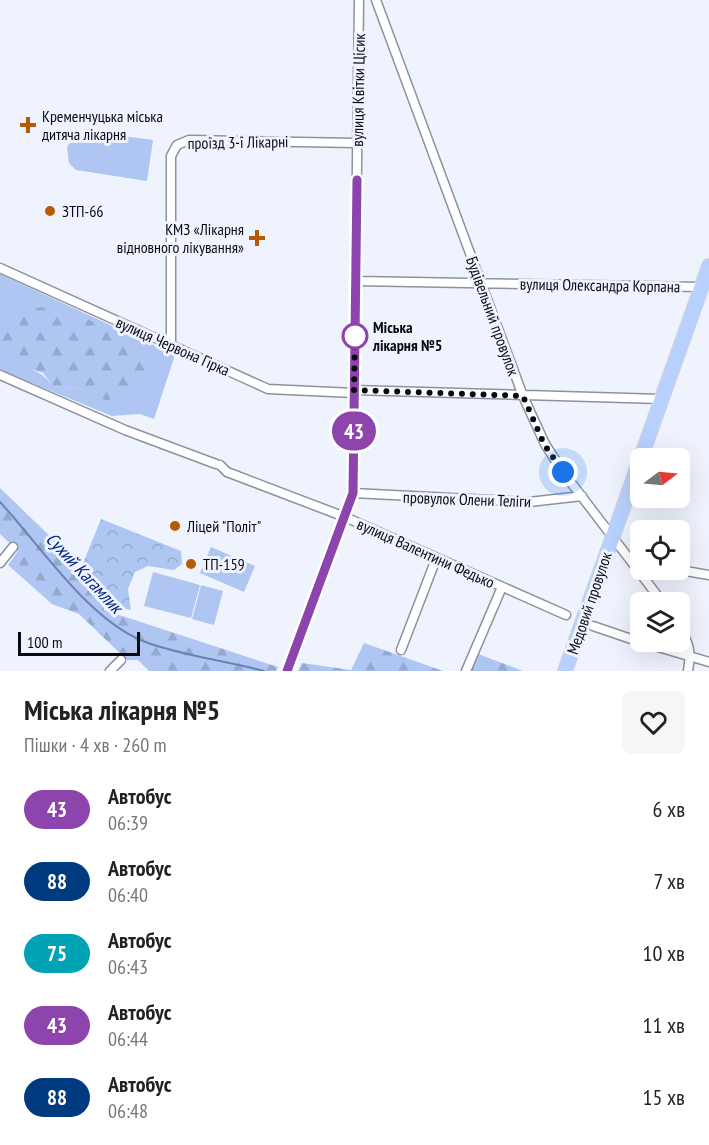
<!DOCTYPE html>
<html lang="uk">
<meta charset="utf-8">
<style>
body{margin:0;font-family:"PT Sans Narrow",sans-serif;background:#f6f6f6;color:#222;height:100vh;display:flex;flex-direction:column;font-size:22px;white-space:nowrap}
*{box-sizing:border-box;margin:0}
p{font-size:20px;color:#767676}
.icon{flex:none;width:33px;height:33px;fill:none;stroke:currentColor;stroke-width:2;stroke-linecap:round;stroke-linejoin:round}
.map{position:relative;height:671px;overflow:hidden}
.side{display:flex;flex-direction:column;background:#fff;flex:1}
.side>*{flex:none}
.badge{padding:0 12px;border-radius:20px;font-size:21px;line-height:39px}
.needle{width:39px;rotate:74deg}
.controls{position:absolute;left:630px;top:448px;display:grid;gap:12px}
.controls a{display:grid;place-items:center;width:60px;height:60px;border-radius:9px;background:#fff;box-shadow:0 6px 24px #0002;font-size:30px}
.scale{position:absolute;left:18px;bottom:15px;width:122px;box-sizing:border-box;padding-left:6px;border:3px solid #090b10;border-top:0;font-size:16px;line-height:21px;white-space:nowrap;color:#090b10;-webkit-text-stroke:4px #eef3fe;paint-order:stroke}
.you{position:absolute;width:30px;height:30px;margin:-15px;border:4px solid #fff;border-radius:50%;background:#1a73e8;box-shadow:0 0 0 9px #1a73e833}
.map>.badge{position:absolute;translate:-50% -50%;box-shadow:0 0 0 3px #fff}
.round{display:grid;place-items:center;flex:none;width:63px;height:63px;border-radius:9px;background:#f6f6f6}
.headline{display:flex;align-items:center;justify-content:space-between;height:102px;padding:0 24px}
h1{font-size:28px;font-weight:700;line-height:45px}
ul{padding:0;list-style:none}
li{display:flex;align-items:center;gap:18px;height:72px;padding:0 24px}
li div{flex:1}
li b{display:block;font-size:22px}
li em{font-style:normal}
li .badge{min-width:66px;font-weight:700;text-align:center}
.map>svg:first-child{display:block}
.grass{fill:#aec6f1}
.forest{fill:url(#forest-firs)}
.park{fill:url(#park-crowns)}
.lines{fill:none;stroke-linecap:round;stroke-linejoin:round}
.stream{stroke:#6a83b2;stroke-width:2}
.minor-casing{stroke:#8c929e;stroke-width:11}
.primary-casing{stroke:#d3d3d4;stroke-width:16}
.minor{stroke:#fff;stroke-width:8}
.primary{stroke:#b8d0fd;stroke-width:14}
.line-casing{stroke:#fff;stroke-width:14}
.line{stroke:#8e44ad;stroke-width:9}
.walk{stroke:#090b10;stroke-width:6;stroke-dasharray:0 10.8}
.poi-dot{fill:#b75a05;stroke:#eef3fe;stroke-width:2}
.stop-dot{fill:#fff;stroke:#8e44ad;stroke-width:3}
.labels{text-anchor:middle;stroke-width:6;stroke-linejoin:round;paint-order:stroke}
.street-label{font-size:16px;fill:#090b10;stroke:#eef3fe}
.poi-label{font-size:16px;fill:#090b10;stroke:#eef3fe;text-anchor:start}
.stop-label{font-size:16px;font-weight:bold;fill:#090b10;stroke:#eef3fe;text-anchor:start}
.water-label{font-size:18px;font-style:italic;fill:#00227d;stroke:#eef3fe}
</style>
<div class="map">
<svg width="709" height="671" viewBox="0 0 709 671">
<defs>
<pattern id="forest-firs" width="22" height="20" patternUnits="userSpaceOnUse" patternTransform="scale(1.5)"><rect width="22" height="20" fill="#aec6f1"/><path d="M5 1l3.5 6h-7zM16 11l3.5 6h-7z" fill="#94a9ce"/></pattern>
<pattern id="park-crowns" width="20" height="18" patternUnits="userSpaceOnUse" patternTransform="scale(1.5)"><rect width="20" height="18" fill="#aec6f1"/><path d="M2 6a3 3 0 1 1 6 0M12 15a3 3 0 1 1 6 0" fill="none" stroke="#94a9ce"/></pattern>
</defs>
<rect width="100%" height="100%" fill="#eef3fe"/>
<path class="grass" d="M86,131L153,140L147,181L76,170L69,163L67,147L76,134Z
M0,274L175,355L154,419L140,414L112,416L0,370V346C17,373 34,361 53,386L84,389L107,400L7,312L0,318Z
M211,547L255,566L244,592L200,573Z
M153,572L200,585L191,618L144,606Z
M201,585L223,591L214,625L192,619Z"/>
<path class="forest" d="M60,305L136,344L148,362L135,385L107,401L84,389L53,386L43,373L9,361L0,346V318L7,312Z
M0,488L56,542L101,592L104,610L278,667L276,671H149L138,660H127L79,614L52,604L8,565L18,551L0,534Z
M364,643L443,671H298L302,663L351,670Z
M470,651L523,671H462Z"/>
<path class="park" d="M101,519L181,551L182,564L174,570L148,566L135,572L128,589L131,610L105,604L103,591L82,566Z"/>
<g class="lines">
<path class="stream" d="M0,502C41,546 90,623 148,643C185,656 226,661 264,671"/>
<g class="minor-casing">
<path id="minor" d="M376,0L523,396L545,444L563,472L663,603
M0,268L268,389L354,393
M356,281L701,287
M171,345V156L177,145L189,140L357,143
M0,375L125,430L216,464
M354,390L661,399
M220,465L227,472L345,517L566,615
M353,493L529,502L582,496
M0,563L13,547
M680,570L709,575
M593,626L640,642
M680,629C690,644 691,653 688,671
M641,642L709,662
M401,650L436,559
M110,671L121,660
M287,671L353,493L359,0
M466,671L502,587"/>
</g>
<g class="primary-casing">
<path id="primary" d="M565,671L709,266"/>
</g>
<use href="#minor" class="minor"/>
<use href="#primary" class="primary"/>
</g>
<g class="lines">
<g class="line-casing">
<path id="line" d="M287,671L353,493L357,180"/>
</g>
<use href="#line" class="line"/>
<path class="walk" d="M355,336L354,390L523,396L544,444L563,472"/>
</g>
<g class="poi-dot">
<path d="M25 116h6v6h6v6h-6v6h-6v-6h-6v-6h6z"/>
<circle cx="50" cy="211" r="6"/>
<path d="M254 229h6v6h6v6h-6v6h-6v-6h-6v-6h6z"/>
<circle cx="175" cy="526" r="6"/>
<circle cx="191" cy="564" r="6"/>
</g>
<circle class="stop-dot" cx="355" cy="336" r="12"/>
<g class="labels">
<g class="street-label">
<text transform="translate(358 90) rotate(-89)" y="6">вулиця Квітки Цісик</text>
<text transform="translate(238 142) rotate(-1)" y="6">проїзд 3-ї Лікарні</text>
<text transform="translate(600 285) rotate(1)" y="6">вулиця Олександра Корпана</text>
<text transform="translate(493 316) rotate(70)" y="6">Будівельний провулок</text>
<text transform="translate(173 346) rotate(24)" y="6">вулиця Червона Гірка</text>
<text transform="translate(467 499) rotate(2)" y="6">провулок Олени Теліги</text>
<text transform="translate(426 553) rotate(24)" y="6">вулиця Валентини Федько</text>
<text transform="translate(589 603) rotate(-71)" y="6">Медовий провулок</text>
</g>
<g class="poi-label">
<text x="42" y="122">Кременчуцька міська<tspan x="42" dy="18">дитяча лікарня</tspan></text>
<text x="62" y="217">ЗТП-66</text>
<text x="244" y="235" text-anchor="end">КМЗ «Лікарня<tspan x="244" dy="18">відновного лікування»</tspan></text>
<text x="187" y="532">Ліцей "Політ"</text>
<text x="203" y="570">ТП-159</text>
</g>
<g class="stop-label">
<text x="373" y="333">Міська<tspan x="373" dy="18">лікарня №5</tspan></text>
</g>
<g class="water-label">
<text transform="translate(84 573) rotate(47)" y="6">Сухий Кагамлик</text>
</g>
</g>
</svg>
<div class="controls">
<a><svg class="needle" viewBox="-14 -14 28 28"><path d="M0-13l5 13h-10z" fill="#e53935"/><path d="M0 13l5-13h-10z" fill="#767676"/></svg></a>
<a><svg class="icon" aria-label="locate" viewBox="0 0 24 24"><circle cx="12" cy="12" r="6"/><path d="M12 2v4M12 18v4M2 12h4M18 12h4"/></svg></a>
<a><svg class="icon" aria-label="layers" viewBox="0 0 24 24"><path d="M12 4l9 5-9 5-9-5zM3 14l9 5 9-5"/></svg></a>
</div>
<div class="scale">100 m</div>
<div class="you" style="left:563px;top:472px"></div>
<b class="badge" style="left:354px;top:431px;background:#8e44ad;color:#fff">43</b>
</div>
<section class="side">
<div class="headline"><div><h1>Міська лікарня №5</h1><p>Пішки · 4 хв · 260 m</p></div><a class="round"><svg class="icon" aria-label="heart" viewBox="0 0 24 24"><path d="M12 20l-8-8c-3-5 5-10 8-4 3-6 11-1 8 4z"/></svg></a></div>
<ul>
<li><span class="badge" style="background:#8e44ad;color:#fff">43</span><div><b>Автобус</b><p>06:39</p></div><em>6 хв</em></li>
<li><span class="badge" style="background:#003b80;color:#fff">88</span><div><b>Автобус</b><p>06:40</p></div><em>7 хв</em></li>
<li><span class="badge" style="background:#00a3b4;color:#fff">75</span><div><b>Автобус</b><p>06:43</p></div><em>10 хв</em></li>
<li><span class="badge" style="background:#8e44ad;color:#fff">43</span><div><b>Автобус</b><p>06:44</p></div><em>11 хв</em></li>
<li><span class="badge" style="background:#003b80;color:#fff">88</span><div><b>Автобус</b><p>06:48</p></div><em>15 хв</em></li>
</ul>
</section>
